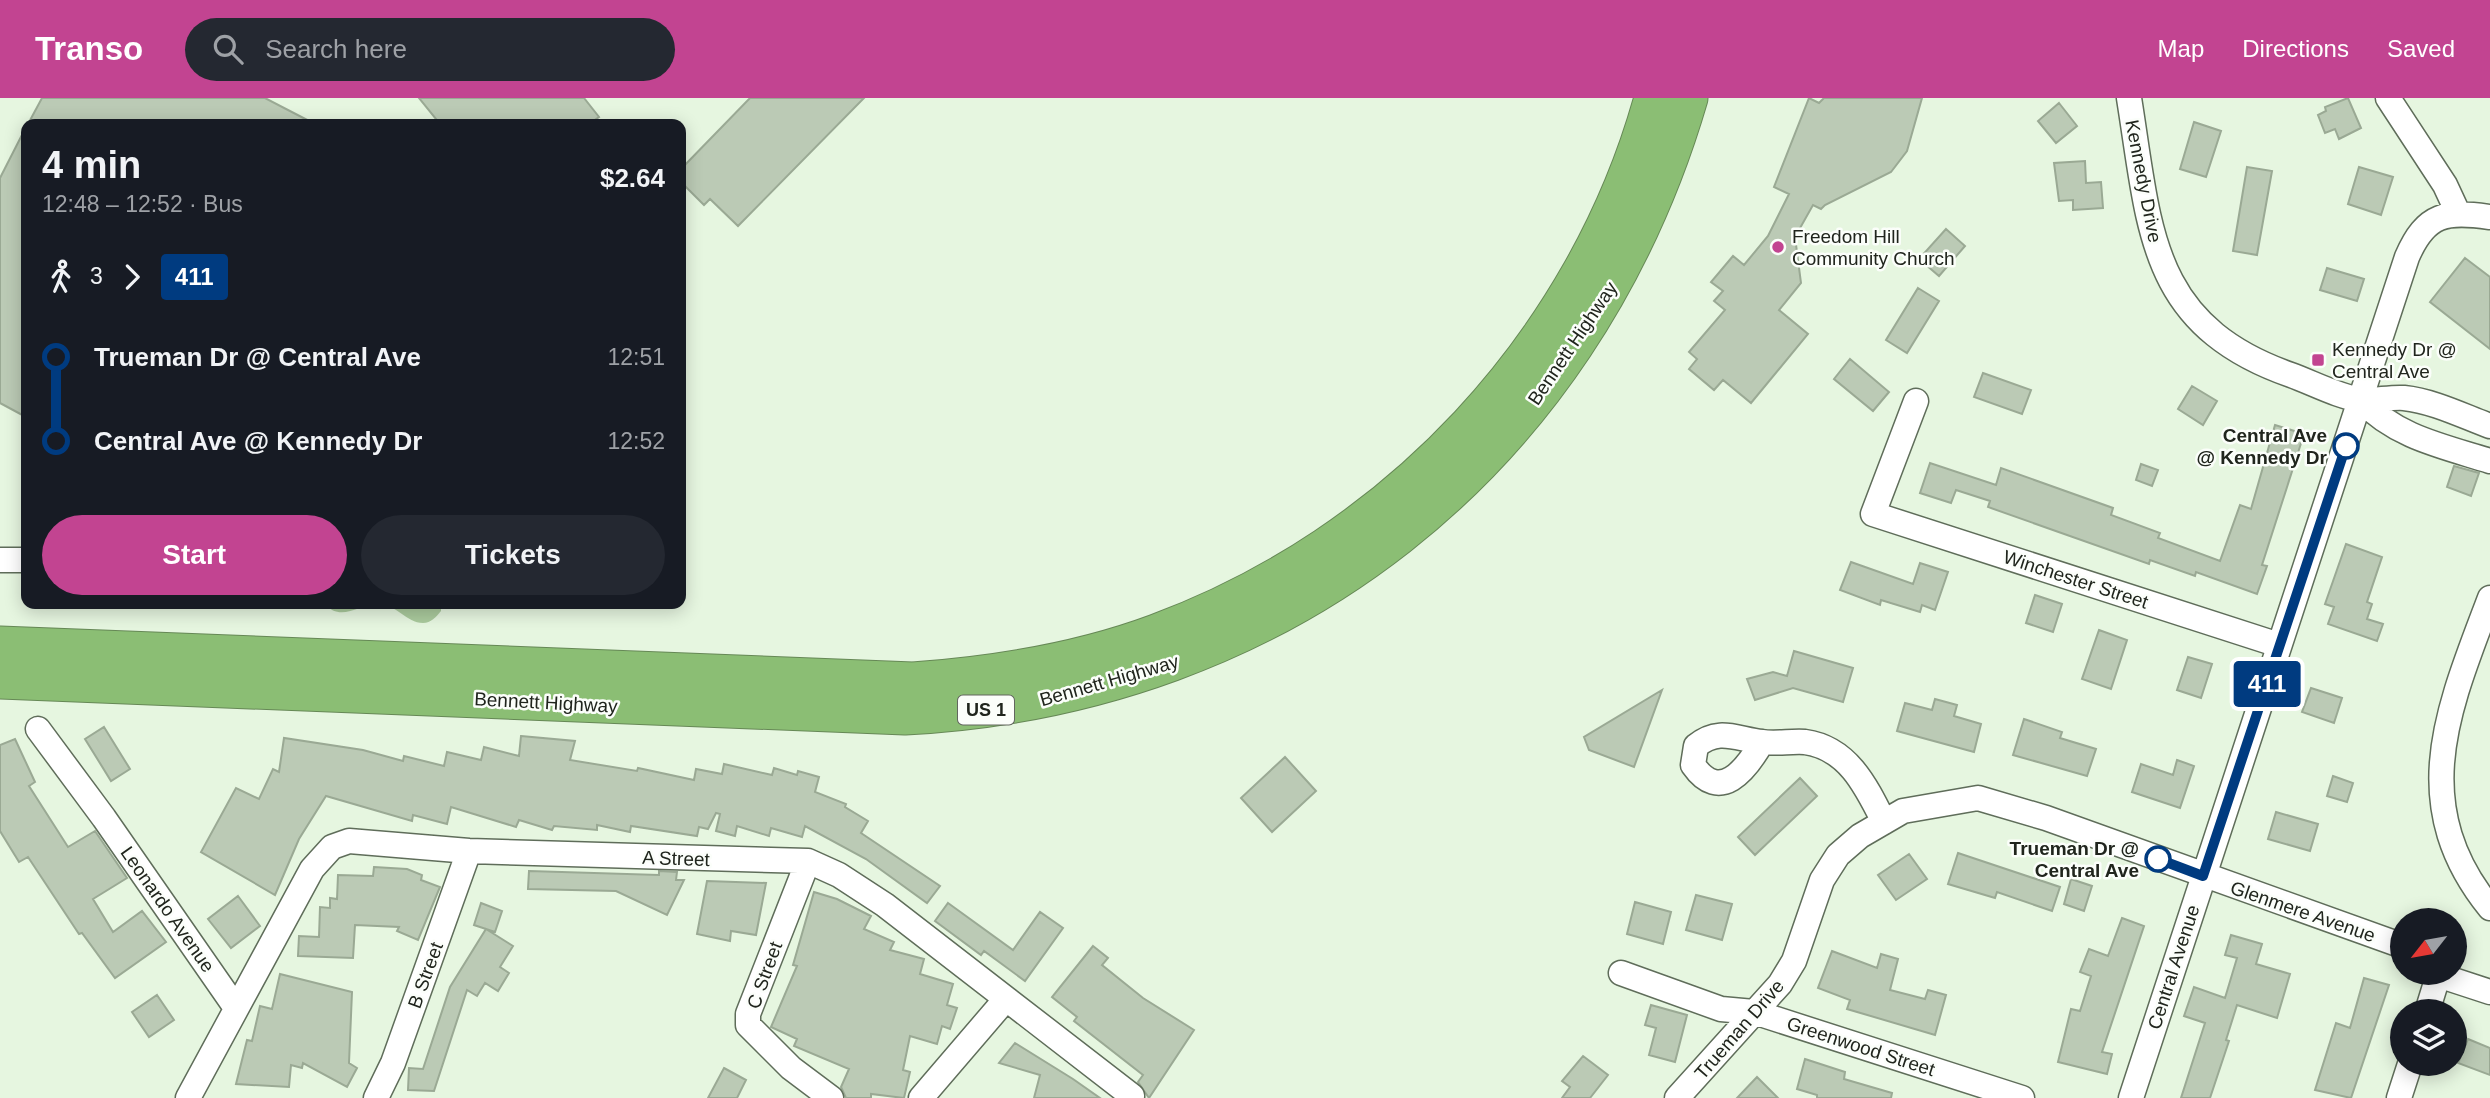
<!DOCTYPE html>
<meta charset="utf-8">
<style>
body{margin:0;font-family:Arial,sans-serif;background:#242831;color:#f1f3f6;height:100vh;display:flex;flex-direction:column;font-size:26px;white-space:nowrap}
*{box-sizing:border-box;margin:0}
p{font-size:23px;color:#9ea1a6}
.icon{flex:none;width:38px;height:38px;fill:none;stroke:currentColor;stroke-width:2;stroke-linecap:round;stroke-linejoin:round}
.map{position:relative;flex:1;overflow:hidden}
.side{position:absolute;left:21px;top:21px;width:665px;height:490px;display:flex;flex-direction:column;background:#171b24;border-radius:14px;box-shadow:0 4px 18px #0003}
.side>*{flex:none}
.badge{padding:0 14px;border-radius:5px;font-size:24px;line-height:46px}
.needle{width:46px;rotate:239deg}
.controls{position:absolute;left:2390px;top:810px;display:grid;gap:14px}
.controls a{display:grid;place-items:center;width:77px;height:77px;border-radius:50%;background:#171b24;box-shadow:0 4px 18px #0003;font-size:35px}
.map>.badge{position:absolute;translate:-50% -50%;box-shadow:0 0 0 4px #fff}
.legs{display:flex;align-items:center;gap:10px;height:77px;padding:0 21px;font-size:23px}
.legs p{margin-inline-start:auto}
.headline{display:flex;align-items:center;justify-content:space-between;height:119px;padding:0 21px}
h1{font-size:38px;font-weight:700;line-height:52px}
.button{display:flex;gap:14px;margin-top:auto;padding:14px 21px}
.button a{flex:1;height:80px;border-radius:42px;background:#c24491;color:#fff;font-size:28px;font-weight:700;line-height:80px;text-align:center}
.button a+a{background:#242831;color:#f1f3f6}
ul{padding:0 21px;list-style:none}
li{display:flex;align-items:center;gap:24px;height:84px;font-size:26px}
li i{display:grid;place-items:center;width:10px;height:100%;margin:0 9px;background:currentColor}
li i::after{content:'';width:18px;height:18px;margin:-9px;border:5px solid;border-radius:50%;background:#171b24}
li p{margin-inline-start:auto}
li:first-child i{background:linear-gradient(#0000 50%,currentColor 0)}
li:last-child i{background:linear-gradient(currentColor 50%,#0000 0)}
header{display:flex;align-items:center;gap:42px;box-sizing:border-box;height:98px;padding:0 35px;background:#c24491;color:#fff}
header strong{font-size:33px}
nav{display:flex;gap:38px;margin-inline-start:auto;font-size:24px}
.search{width:490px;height:63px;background:#242831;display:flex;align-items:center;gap:18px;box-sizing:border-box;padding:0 24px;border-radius:38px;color:#9ea1a6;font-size:26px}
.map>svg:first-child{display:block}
.green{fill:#aaca9d}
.building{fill:#bbcab5;stroke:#9aa994;stroke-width:2}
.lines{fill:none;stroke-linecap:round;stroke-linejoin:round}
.minor-casing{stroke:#5f6d5a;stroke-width:27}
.highway-casing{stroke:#668856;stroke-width:39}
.minor{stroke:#fff;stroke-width:24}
.highway{stroke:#8bbe74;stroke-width:37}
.line-1-casing{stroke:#fff;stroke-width:16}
.line-1{stroke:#003b80;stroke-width:10}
.poi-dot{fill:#c24491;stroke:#fbfefa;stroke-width:2.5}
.stop-1-dot{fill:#fff;stroke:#003b80;stroke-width:3.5}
.labels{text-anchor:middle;stroke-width:5;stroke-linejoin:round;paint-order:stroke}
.shield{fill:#fbfefa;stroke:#62665f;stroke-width:2}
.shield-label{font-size:18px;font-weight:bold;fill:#20251d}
.street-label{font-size:19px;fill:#20251d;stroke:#fbfefa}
.poi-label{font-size:19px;fill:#20251d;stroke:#fbfefa;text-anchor:start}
.stop-label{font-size:19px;font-weight:bold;fill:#20251d;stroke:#fbfefa;text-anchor:end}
</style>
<header>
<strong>Transo</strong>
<div class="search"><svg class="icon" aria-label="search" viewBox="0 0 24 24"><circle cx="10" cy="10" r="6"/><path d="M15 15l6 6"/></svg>Search here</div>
<nav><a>Map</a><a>Directions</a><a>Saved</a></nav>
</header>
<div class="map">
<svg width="2490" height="1000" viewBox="0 0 2490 1000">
<rect width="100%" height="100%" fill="#e6f6e0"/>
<path class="green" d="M325,506H441V513C436,519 431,525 423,525C406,525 396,505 377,506C359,507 340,524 325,506Z"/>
<path class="building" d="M42,0H265L315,26H28Z
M419,0H584L599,19L589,26H440Z
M750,0H864L738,128L710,101L704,107L681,84V71Z
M1809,0L1819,5L1824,0H1922L1907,53L1891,74L1825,107L1821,111L1813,107L1795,139L1801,185L1779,212L1808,236L1751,305L1723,282L1714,292L1689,271L1697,261L1689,254L1725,212L1714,203L1723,193L1711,184L1733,158L1744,167L1768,138L1789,96L1774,89Z
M2348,0L2361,30L2339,41L2335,31L2325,35L2318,17L2326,13L2325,9Z
M2059,5L2077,28L2056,45L2038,23Z
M2194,24L2221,33L2206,79L2180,71Z
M26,29V319L0,305V80Z
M2085,63L2086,85L2101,84L2103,110L2073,112V102L2059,103L2054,65Z
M2247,69L2272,73L2257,157L2233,153Z
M2359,69L2393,79L2381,117L2348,106Z
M1946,131L1965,148L1939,178L1919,161Z
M2465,160L2490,179V251L2430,204Z
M2327,170L2364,181L2357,203L2320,192Z
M1918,190L1939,203L1907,255L1886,242Z
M1850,261L1889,294L1873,313L1834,281Z
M1983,275L2031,292L2022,316L1974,299Z
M2192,288L2217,303L2203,327L2178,311Z
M2275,327L2304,336L2262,467L2267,468L2257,496L2196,474L2195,478L2150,462L2149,466L1988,409L1990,403L1956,392L1951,405L1920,395L1930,365L1996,387L2001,370L2113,410L2111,417L2160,435L2158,440L2220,463L2240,407L2251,411Z
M2141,366L2158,372L2152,388L2136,382Z
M2454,368L2479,375L2471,398L2447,389Z
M2346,446L2382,459L2367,504L2372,506L2367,521L2383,526L2377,543L2328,526L2334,509L2325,506Z
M1851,464L1913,486L1920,465L1948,474L1935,512L1922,507L1920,514L1881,502L1880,507L1840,492Z
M2035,497L2062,506L2053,534L2026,525Z
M2099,532L2127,542L2111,591L2082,581Z
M1794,553L1853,570L1843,604L1793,590L1755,602L1747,581L1773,574L1787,578Z
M2188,559L2212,566L2201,600L2177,592Z
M2311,590L2342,600L2334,625L2302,614Z
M1662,592L1634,669L1589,652L1584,639Z
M1935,601L1957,607L1954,618L1981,626L1974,654L1897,633L1905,605L1932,612Z
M2024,621L2062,634L2060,640L2096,651L2087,678L2013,657Z
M104,629L130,671L111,683L85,641Z
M521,638L575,643L570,662L637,673L638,670L694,682L696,671L722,676L724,666L772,677L774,670L797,677L798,673L819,679L815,694L846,706L845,709L868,723L861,735L940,788L927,805L866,761L805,728L802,739L771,730L769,738L737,728L735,738L716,733L720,716L716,715L708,731L699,729L697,738L631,728L630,734L597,727V732L554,728L552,732L519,722L516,729L451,709L447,726L413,717L412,723L326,698L299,741L275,797L201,754L236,690L259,701L273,671L279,674L284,640L363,652L403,663L404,658L444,668L447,654L481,662L484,649L519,658Z
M15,641L35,684L29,688L68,749L95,733L127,780L93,801L113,834L142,813L166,844L115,880L82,835L79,836L28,759L19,764L0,733V647Z
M1285,659L1316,693L1272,734L1241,700Z
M2177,662L2194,668L2180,710L2132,694L2141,666L2173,677Z
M2333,678L2353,685L2347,704L2327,698Z
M1800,680L1817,698L1755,757L1738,739Z
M2276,714L2318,726L2310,753L2268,741Z
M1958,755L2060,789L2052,813L1997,794L1995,800L1948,786Z
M1909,756L1927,781L1896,802L1878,777Z
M374,769L407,771L422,777L421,782L440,789L418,842L397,833L399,829L355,827L353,860L298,858L299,838L319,839L320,809L330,810V800L337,801L338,777L373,778Z
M529,773L659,777V773L677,774L676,782H684L667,817L616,793L528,791Z
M2071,781L2092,788L2084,813L2064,806Z
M707,783L766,785L756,837L731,833L730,843L697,836Z
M814,794L837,801L871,818L864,831L894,844L890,852L924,861L920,876L953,886L947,907L957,910L950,931L942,928L937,946L910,938L903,972L910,974L904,1000L871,996V1000H846L841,989L849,971L794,948L797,941L771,929L797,868L793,867Z
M1696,797L1732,806L1722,842L1686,832Z
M238,798L260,828L231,850L208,821Z
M1635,804L1671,814L1663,846L1627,836Z
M481,805L502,813L495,834L474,827Z
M948,805L1013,852L1040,814L1063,830L1025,883L984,853L981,857L935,823Z
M2122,820L2144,828L2102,954L2112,956L2107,976L2058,964L2071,911L2080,913L2091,878L2080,874L2089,851L2108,858Z
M486,831L513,848L500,869L509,875L498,893L485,885L477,898L467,892L434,993L408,992L409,970L423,971L450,889Z
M2231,837L2262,846L2256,866L2290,876L2277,920L2237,907L2226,942L2229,943L2210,1000H2181L2205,925L2184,918L2194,889L2225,900L2237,860L2225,857Z
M1093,848L1108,860L1102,867L1143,900L1194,932L1149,1000L1138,984L1143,977L1074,923L1077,919L1052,899Z
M1832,853L1877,870L1881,856L1898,861L1890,892L1925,901L1928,892L1946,897L1935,937L1847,911L1850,902L1818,890Z
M280,876L352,894L349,965L357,970L347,989L303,965L302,970L291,967L289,989L236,986L247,942L252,943L260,908L272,911Z
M2364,880L2389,887L2351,1000L2315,992L2336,925L2350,930Z
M157,897L174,922L149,939L132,914Z
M1651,907L1687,917L1675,964L1649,957L1656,930L1645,927Z
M2468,941L2490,950V977L2458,965Z
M1015,945L1073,981L1100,1000H1034L1040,977L999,965Z
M1583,958L1608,977L1590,1000H1562L1570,989L1562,983Z
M1805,961L1845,974L1844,981L1892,995L1891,1000H1817V997L1797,991Z
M724,970L746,982L737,1000H708Z
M1757,979L1778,1000H1737Z"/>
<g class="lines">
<g class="minor-casing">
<path id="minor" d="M2129,0C2150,130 2148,227 2291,277C2313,285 2339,299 2362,302C2375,303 2390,299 2404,300C2433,303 2463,318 2490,328
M2388,0L2445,87L2458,115
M2361,302C2396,339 2442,348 2490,363
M1916,303L1873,416L2279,547
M0,462H26
M2490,500C2449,609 2405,705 2490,810
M38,631L104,720L236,910
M1762,644C1746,672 1720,706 1693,667L1696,648C1719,629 1736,641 1762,644C1776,646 1791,643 1805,644C1848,650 1866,688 1884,724
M808,763L748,916V927L791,970L831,1000
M1621,875L1721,911L1754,914L2022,1000
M2438,877L2490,894
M2427,914L2439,875
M188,1000L312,771L332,749L349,743L469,753L808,763L839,777L885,807L1132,998
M376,1000L393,965L469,753
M921,1000L1005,902
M1677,1000L1780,886L1794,863L1822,782L1838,757L1860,738L1903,713L1978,700L2046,720L2403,848
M2131,1000L2407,159C2426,115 2446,113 2490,119
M2399,1000L2410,966"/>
</g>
<g class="highway-casing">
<path id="highway" d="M0,547L913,583C996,577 1078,564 1156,535C1395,447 1585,246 1653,0
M0,582L905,618C1283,598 1582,365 1689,0"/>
</g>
<use href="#minor" class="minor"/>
<use href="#highway" class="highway"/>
</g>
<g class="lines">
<g class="line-1-casing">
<path id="line-1" d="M2158,761L2203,778L2346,348"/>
</g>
<use href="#line-1" class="line-1"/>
</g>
<g class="poi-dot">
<circle cx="1778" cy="149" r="7"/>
<rect x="2311" y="255" width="14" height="14" rx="3.5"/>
</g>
<g class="stop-1-dot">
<circle cx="2346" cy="348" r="12"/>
<circle cx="2158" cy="761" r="12"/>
</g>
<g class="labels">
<rect class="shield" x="958" y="597.5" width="56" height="29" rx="5"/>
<g class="shield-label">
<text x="986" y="618">US 1</text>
</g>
<g class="street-label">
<text transform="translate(2144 83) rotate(79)" y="7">Kennedy Drive</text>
<text transform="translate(1572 245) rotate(-56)" y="7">Bennett Highway</text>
<text transform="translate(2076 481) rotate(18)" y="7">Winchester Street</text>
<text transform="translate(1109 582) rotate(-16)" y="7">Bennett Highway</text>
<text transform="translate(546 604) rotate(3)" y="7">Bennett Highway</text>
<text transform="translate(676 760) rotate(2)" y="7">A Street</text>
<text transform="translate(168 811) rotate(55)" y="7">Leonardo Avenue</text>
<text transform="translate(2303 813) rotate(19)" y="7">Glenmere Avenue</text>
<text transform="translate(2173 869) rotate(-72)" y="7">Central Avenue</text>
<text transform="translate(425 877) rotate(-70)" y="7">B Street</text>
<text transform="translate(764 877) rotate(-70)" y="7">C Street</text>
<text transform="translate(1739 931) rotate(-49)" y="7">Trueman Drive</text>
<text transform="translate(1861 948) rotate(18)" y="7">Greenwood Street</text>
</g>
<g class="poi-label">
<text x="1792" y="145">Freedom Hill<tspan x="1792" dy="22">Community Church</tspan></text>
<text x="2332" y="258">Kennedy Dr @<tspan x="2332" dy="22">Central Ave</tspan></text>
</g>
<g class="stop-label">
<text x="2327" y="344">Central Ave<tspan x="2327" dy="22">@ Kennedy Dr</tspan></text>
<text x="2139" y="757">Trueman Dr @<tspan x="2139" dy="22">Central Ave</tspan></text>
</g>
</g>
</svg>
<div class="controls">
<a><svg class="needle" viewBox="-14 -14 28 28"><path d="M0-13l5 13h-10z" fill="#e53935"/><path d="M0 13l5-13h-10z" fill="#9ea1a6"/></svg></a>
<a><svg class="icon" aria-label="layers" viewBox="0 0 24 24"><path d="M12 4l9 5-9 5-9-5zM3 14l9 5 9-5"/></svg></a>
</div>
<b class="badge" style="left:2267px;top:586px;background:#003b80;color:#fff">411</b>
<section class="side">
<div class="headline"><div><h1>4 min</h1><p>12:48 – 12:52 · Bus</p></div><b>$2.64</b></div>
<div class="legs"><svg class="icon" aria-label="walk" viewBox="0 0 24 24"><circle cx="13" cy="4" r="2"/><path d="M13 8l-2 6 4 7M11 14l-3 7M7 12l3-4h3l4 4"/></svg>3<svg class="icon" aria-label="forward" viewBox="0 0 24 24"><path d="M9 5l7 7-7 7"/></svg><b class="badge" style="background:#003b80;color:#fff">411</b></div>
<ul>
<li><i style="color:#003b80"></i><b>Trueman Dr @ Central Ave</b><p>12:51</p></li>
<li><i style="color:#003b80"></i><b>Central Ave @ Kennedy Dr</b><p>12:52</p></li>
</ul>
<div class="button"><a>Start</a><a>Tickets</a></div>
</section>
</div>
